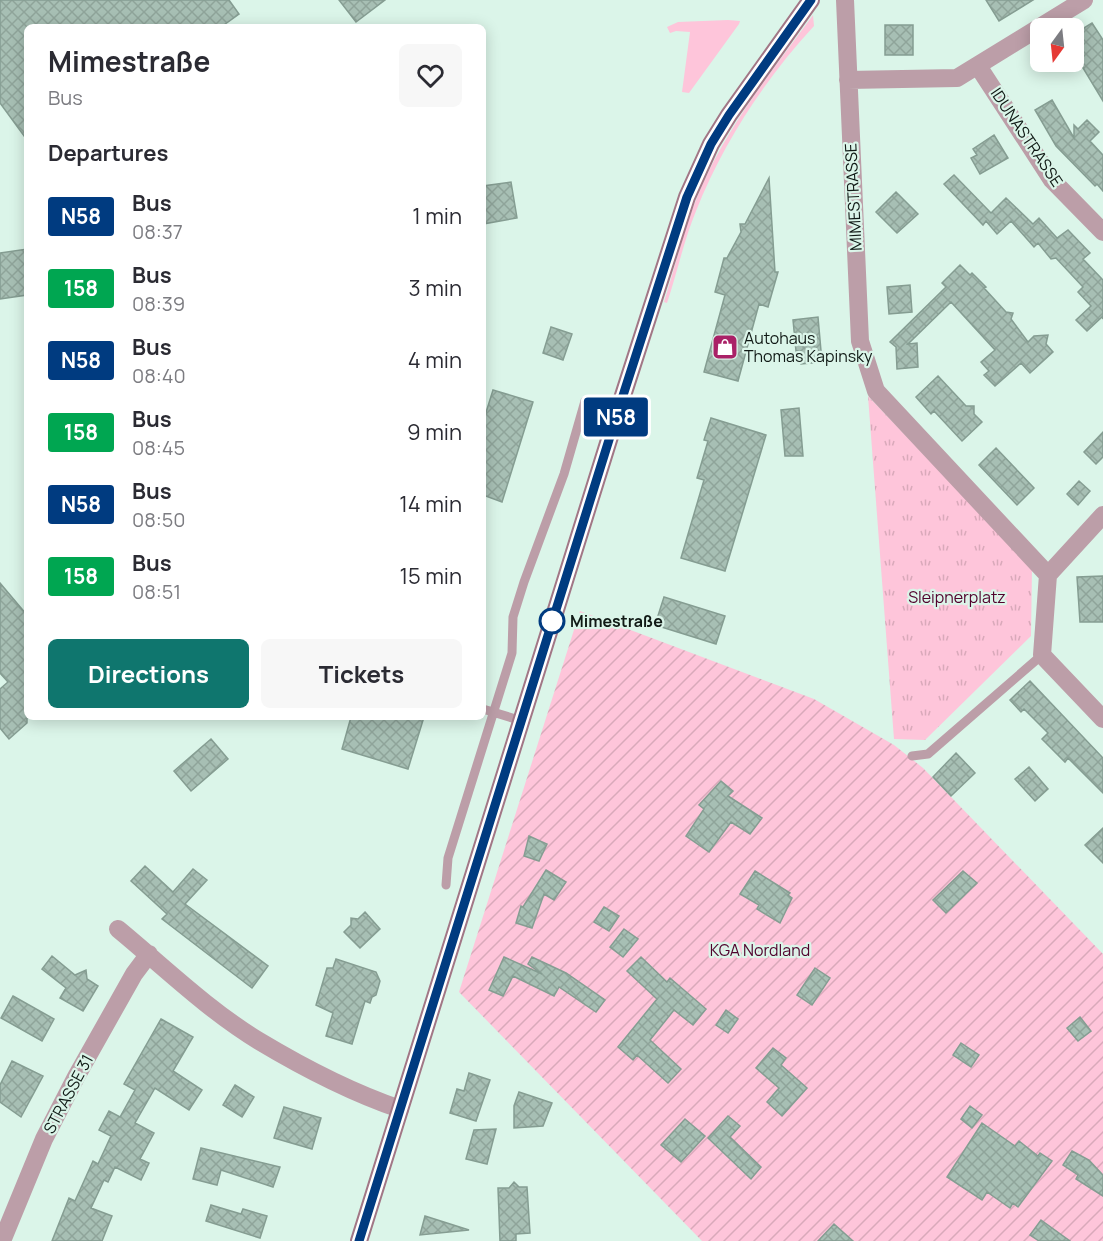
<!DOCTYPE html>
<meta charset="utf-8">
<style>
body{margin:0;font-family:Manrope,sans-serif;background:#f7f7f7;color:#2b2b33;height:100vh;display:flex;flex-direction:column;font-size:22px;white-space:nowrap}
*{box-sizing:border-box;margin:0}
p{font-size:20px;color:#7c7c81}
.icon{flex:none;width:33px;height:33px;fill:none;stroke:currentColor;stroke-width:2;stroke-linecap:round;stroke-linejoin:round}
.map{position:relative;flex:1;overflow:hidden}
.side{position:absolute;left:24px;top:24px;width:462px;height:696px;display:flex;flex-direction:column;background:#fff;border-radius:9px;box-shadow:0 3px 15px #0003}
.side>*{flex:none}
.badge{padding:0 12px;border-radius:4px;font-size:21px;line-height:39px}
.needle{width:39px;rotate:195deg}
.controls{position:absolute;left:1030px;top:18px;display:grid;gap:12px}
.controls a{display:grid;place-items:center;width:54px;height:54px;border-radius:9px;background:#fff;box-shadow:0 3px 15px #0003;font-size:30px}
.map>.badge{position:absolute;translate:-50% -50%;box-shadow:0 0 0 3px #fff}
h2{padding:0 24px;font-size:22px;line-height:54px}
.round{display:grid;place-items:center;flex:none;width:63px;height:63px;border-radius:9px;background:#f7f7f7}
.headline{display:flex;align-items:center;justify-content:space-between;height:102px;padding:0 24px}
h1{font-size:28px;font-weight:700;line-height:45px}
.cta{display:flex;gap:12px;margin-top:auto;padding:12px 24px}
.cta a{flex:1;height:69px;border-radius:9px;background:#0f766e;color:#fff;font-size:24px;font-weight:700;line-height:69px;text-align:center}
.cta a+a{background:#f7f7f7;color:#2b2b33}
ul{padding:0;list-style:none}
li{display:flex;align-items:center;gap:18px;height:72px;padding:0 24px}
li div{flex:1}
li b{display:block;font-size:22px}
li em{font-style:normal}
li .badge{min-width:66px;font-weight:700;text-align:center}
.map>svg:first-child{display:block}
.grass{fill:#fec5da}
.park{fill:url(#park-tufts)}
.garden{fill:url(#garden-furrows)}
.building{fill:url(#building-cross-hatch);stroke:#859d92;stroke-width:1.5}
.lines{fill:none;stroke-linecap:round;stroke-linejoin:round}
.service{stroke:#bc9ea8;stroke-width:9}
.minor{stroke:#bc9ea8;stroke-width:18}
.secondary{stroke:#a17786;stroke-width:18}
.line-casing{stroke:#fff;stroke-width:14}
.line{stroke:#003b80;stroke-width:9}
.stop-dot{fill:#fff;stroke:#003b80;stroke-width:3}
.labels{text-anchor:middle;stroke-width:4.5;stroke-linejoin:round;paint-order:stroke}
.street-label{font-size:16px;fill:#101915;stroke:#dbf5e9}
.poi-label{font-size:16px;fill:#101915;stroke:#dbf5e9;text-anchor:start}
.park-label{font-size:16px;fill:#51022d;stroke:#dbf5e9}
.stop-label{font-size:16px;font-weight:bold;fill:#101915;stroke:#dbf5e9;text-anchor:start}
</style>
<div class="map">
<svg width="1103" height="1241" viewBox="0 0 1103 1241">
<defs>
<pattern id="park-tufts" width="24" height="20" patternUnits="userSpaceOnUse" patternTransform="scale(1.5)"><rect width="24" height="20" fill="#fec5da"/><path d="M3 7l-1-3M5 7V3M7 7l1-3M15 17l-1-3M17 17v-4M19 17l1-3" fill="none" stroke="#d9a9ba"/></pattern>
<pattern id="garden-furrows" width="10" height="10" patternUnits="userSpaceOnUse" patternTransform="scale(1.5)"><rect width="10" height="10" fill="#fec5da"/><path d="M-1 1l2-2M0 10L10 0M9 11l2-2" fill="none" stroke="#d9a9ba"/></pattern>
<pattern id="building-cross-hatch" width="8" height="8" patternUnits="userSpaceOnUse" patternTransform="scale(1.5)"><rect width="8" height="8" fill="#a7bfb4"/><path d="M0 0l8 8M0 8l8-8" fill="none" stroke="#8fa49a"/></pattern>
</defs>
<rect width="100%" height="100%" fill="#dbf5e9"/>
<path class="grass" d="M813,15L814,26C765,79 723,143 696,211C684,240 677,273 667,303L664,302C676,264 685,224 701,188C729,124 772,71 813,15Z
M728,20L740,21L739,24L689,93L682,92L690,32L676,31L670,33L667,27L678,22Z"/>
<path class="park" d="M868,396L1032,568L1031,636L925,740L894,739Z"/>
<path class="garden" d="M580,611L814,699L894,745L923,768L1103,954V1241H702L459,992Z"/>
<path class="building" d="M0,0H229L239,14L221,27H27V140L0,103Z
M339,0H385L356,22Z
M986,0H1033L999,21Z
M1092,23L1103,40V101L1074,53V34Z
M885,25H913V55H885Z
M1052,100L1074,138V125L1078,129L1087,120L1099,132L1090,141L1103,155V191L1097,184L1095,186L1056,146L1035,110Z
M994,135L1008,158L980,174L971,158L977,155L973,149Z
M954,175L991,213L1006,198L1033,224L1039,218L1057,238L1068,230L1090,253L1083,259L1103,280V319L1102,317L1087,331L1076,320L1091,306L1078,292L1083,287L1056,258L1051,259L1038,243L1034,247L1011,221L997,234L986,221L983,225L944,184Z
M769,178L775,272H778L768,307L759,304L738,381L704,372L725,295L715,292L724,258H727L741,232L740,224H745Z
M511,182L517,218L483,224V186Z
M896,192L918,214L897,233L876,212Z
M27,249V295L0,299V253Z
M960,265L970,275L972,273L986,287L984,288L1006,312L1013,313L1011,319L1028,342L1034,336L1048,335L1046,344L1053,352L1030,373L1021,363L995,386L984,375L989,371L981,362L995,350L951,302L908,344L917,343L918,367L897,369L896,347L890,342L946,287L942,283Z
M910,285L912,312L889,314L887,287Z
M818,317L822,362L801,364L800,351H796L793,320Z
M551,327L572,334L563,360L543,353Z
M938,376L966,406H974V414L982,422L962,441L934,411L931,414L916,397Z
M493,390L533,402L502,502L483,495V422Z
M799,408L803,456H785L781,410Z
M711,418L766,435L725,571L681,558L704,480L697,478L708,441L704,440Z
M1103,432V457L1096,464L1084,452Z
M996,448L1034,488L1017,505L979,465Z
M1079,481L1090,491L1078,505L1067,494Z
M1103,576V622H1080L1077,577Z
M0,583L27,615V723L9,739L0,728V689L8,682L0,673Z
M664,597L725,616L716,644L655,625Z
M1030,681L1103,758V793L1068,758L1065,762L1042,739L1048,733L1024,709L1021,712L1010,700Z
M351,717H424L408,769L342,749Z
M211,739L228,759L191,791L174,771Z
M956,753L975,773L951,796L933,777Z
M1029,767L1048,789L1035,801L1015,779Z
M721,781L733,791L728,796L762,818L750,834L731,822L709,852L686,836L704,809L699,805Z
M1103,828V863L1085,845Z
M529,836L547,844L539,861L524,856Z
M145,866L173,892L193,869L207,880L185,904L268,966L252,988L162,919L167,914L131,881Z
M546,870L566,882L554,900L544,894L532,928L516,923L521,906L523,907Z
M755,871L790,893L788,895L792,898L780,923L757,909L759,905L740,894Z
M963,871L977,883L946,913L933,900Z
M604,907L619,916L609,931L594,922Z
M365,912L380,929L360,948L344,932L351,925V918L358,919Z
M624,929L638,939L623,957L610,947Z
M52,956L75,975L86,970L87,979L98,986L83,1011L60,998L66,988L42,969Z
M504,957L542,974L528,964L532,957L566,973L605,1000L596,1012L559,987L554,996L513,976L503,996L489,990Z
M641,957L667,982L670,978L706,1009L693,1025L674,1010L650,1040L681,1069L668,1083L637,1055L633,1060L618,1047L657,999L627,971Z
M336,959L376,972L380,981L376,995L372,997L370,1003L365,1001L352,1044L326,1036L333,1013L316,1005L327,968H333Z
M815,968L830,978L812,1005L797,995Z
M13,996L54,1019L42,1041L1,1018Z
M726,1010L738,1019L728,1033L716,1025Z
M1080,1017L1091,1031L1078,1041L1067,1028Z
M161,1019L193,1037L173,1071L202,1090L189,1110L155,1088L135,1123L154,1133L140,1159L149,1163L141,1180L115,1167L108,1182L104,1180L91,1208L112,1216L102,1241H52L69,1198L75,1201L93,1161L98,1164L111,1136L99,1130L109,1111L120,1117L135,1090L124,1084Z
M961,1043L979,1055L971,1067L953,1055Z
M773,1048L786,1058L781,1065L807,1088L782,1116L767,1102L779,1088L756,1068Z
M12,1061L43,1076L21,1117L0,1102V1085Z
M469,1073L490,1080L476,1121L450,1113L457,1089L464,1091Z
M235,1085L254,1097L242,1117L223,1105Z
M519,1092L552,1103L543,1126L514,1128V1106Z
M970,1106L982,1115L972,1128L961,1119Z
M284,1107L321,1118L312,1149L274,1138Z
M728,1116L740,1126L730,1137L761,1167L751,1179L708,1138Z
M685,1119L705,1136L681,1162L661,1145Z
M982,1123L1015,1146L1019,1141L1038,1156L1040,1153L1052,1161L1018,1207L1013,1203L1010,1208L987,1192L982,1200L947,1177Z
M496,1129L487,1164L466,1159L474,1130Z
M201,1148L280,1167L273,1187L221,1170L217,1185L193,1179Z
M1072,1151L1089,1160L1103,1175V1196L1076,1179L1078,1175L1063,1165Z
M514,1182L519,1187H527L530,1233L516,1234V1241H500L498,1188H509Z
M211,1205L241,1214L243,1209L267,1216L260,1238L206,1221Z
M425,1216L469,1230L420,1235Z
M1041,1220L1070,1241H1039L1030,1235Z
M834,1224L853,1241H818Z"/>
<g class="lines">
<path class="service" d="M483,709L522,721
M912,756L928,754L1042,655
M446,885L448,858L512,653L513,617L524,582L564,474L585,401"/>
<path class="minor" d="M845,0L860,341L876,391L1048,575L1042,655L1103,719
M978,66L1052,180L1103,232
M848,80L957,78L1084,0
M1048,575L1103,515
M118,929C164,967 208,1010 259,1041C304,1068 350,1092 400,1109
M2,1241L44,1139L76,1077L134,974L149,954"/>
<path class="secondary" d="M359,1241L618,411L687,197L711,144L729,115L811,0"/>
</g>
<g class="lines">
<g class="line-casing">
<path id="line" d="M359,1241L618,411L687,197L711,144L729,115L811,0"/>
</g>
<use href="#line" class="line"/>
</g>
<defs>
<g id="shop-square" transform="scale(1.35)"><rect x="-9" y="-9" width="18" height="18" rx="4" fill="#aa2167" stroke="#dbf5e9"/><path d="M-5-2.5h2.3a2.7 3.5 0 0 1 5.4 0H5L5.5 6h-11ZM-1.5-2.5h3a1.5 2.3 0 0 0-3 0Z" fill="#fff"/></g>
</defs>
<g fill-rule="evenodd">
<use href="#shop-square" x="725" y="347"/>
</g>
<circle class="stop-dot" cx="552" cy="621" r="12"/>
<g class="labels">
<g class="street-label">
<text transform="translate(1027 137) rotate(56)" y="6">IDUNASTRASSE</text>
<text transform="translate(853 197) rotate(-93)" y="6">MIMESTRASSE</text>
<text transform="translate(68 1094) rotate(-62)" y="6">STRASSE 31</text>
</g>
<g class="poi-label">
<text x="744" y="344">Autohaus<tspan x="744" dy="18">Thomas Kapinsky</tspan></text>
</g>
<g class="park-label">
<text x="957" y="603">Sleipnerplatz</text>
<text x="760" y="956">KGA Nordland</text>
</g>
<g class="stop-label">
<text x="570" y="627">Mimestraße</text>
</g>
</g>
</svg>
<div class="controls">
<a><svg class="needle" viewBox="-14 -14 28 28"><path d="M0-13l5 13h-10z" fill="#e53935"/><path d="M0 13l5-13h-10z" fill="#7c7c81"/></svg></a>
</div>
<b class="badge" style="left:616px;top:417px;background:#003b80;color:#fff">N58</b>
<section class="side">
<div class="headline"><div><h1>Mimestraße</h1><p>Bus</p></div><a class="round"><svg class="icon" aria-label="heart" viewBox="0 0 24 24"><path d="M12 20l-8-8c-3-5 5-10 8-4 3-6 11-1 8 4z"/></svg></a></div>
<h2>Departures</h2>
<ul>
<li><span class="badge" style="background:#003b80;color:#fff">N58</span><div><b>Bus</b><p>08:37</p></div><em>1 min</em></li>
<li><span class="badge" style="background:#00a651;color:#fff">158</span><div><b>Bus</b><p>08:39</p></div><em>3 min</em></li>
<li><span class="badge" style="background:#003b80;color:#fff">N58</span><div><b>Bus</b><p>08:40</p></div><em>4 min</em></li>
<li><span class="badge" style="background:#00a651;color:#fff">158</span><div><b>Bus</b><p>08:45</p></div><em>9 min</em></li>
<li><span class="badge" style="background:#003b80;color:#fff">N58</span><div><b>Bus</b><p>08:50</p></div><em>14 min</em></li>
<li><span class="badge" style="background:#00a651;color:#fff">158</span><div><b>Bus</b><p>08:51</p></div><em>15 min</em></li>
</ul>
<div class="cta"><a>Directions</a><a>Tickets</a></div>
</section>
</div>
